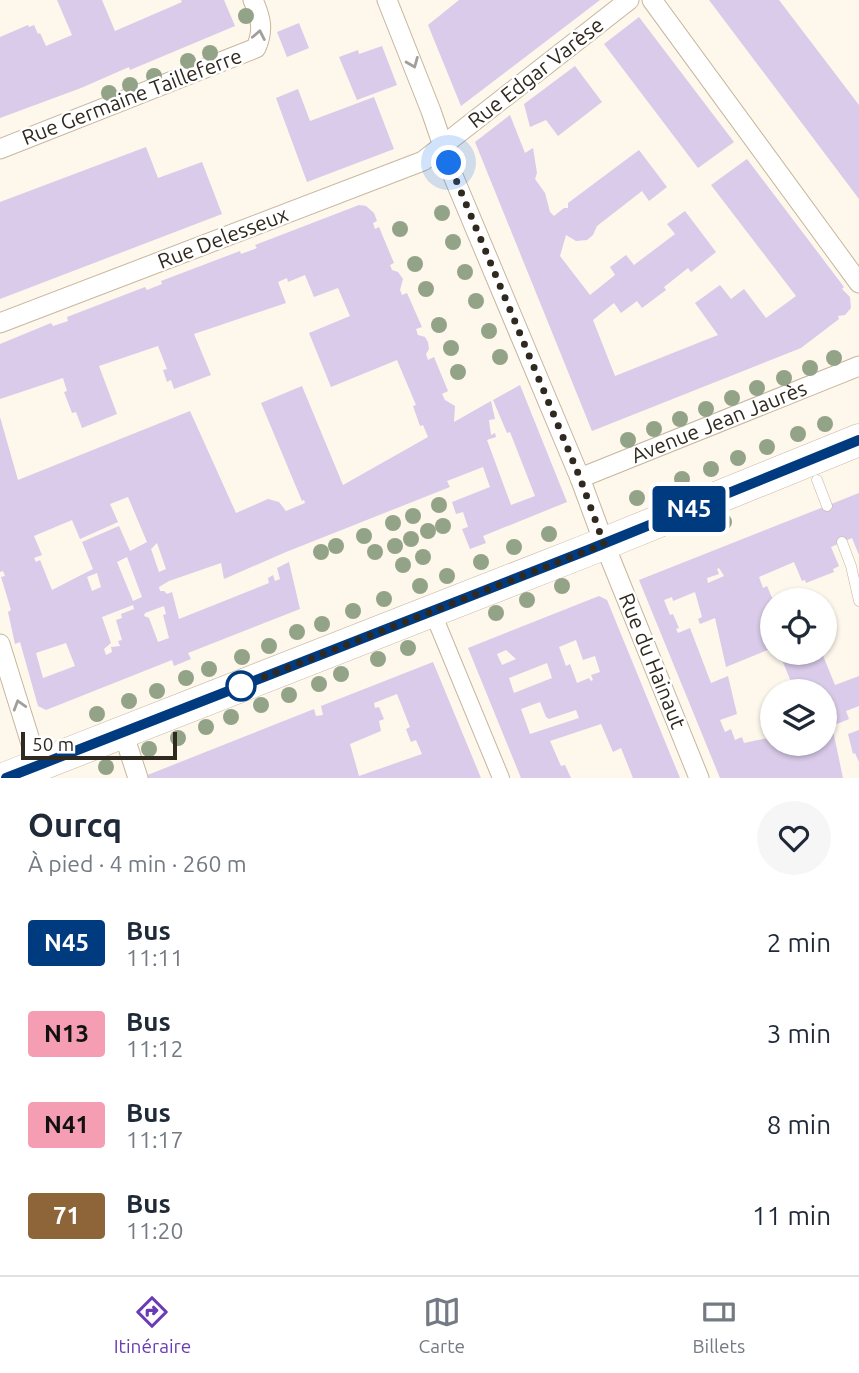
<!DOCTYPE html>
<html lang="fr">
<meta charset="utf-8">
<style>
body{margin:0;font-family:Ubuntu,sans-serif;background:#f6f6f7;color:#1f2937;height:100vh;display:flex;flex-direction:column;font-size:26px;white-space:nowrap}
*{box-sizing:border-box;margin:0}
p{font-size:23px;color:#747a83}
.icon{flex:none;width:38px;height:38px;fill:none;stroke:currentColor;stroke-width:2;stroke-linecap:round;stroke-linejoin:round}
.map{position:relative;height:778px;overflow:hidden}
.drawer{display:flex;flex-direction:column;background:#fff;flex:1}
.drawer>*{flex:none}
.badge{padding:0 14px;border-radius:5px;font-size:24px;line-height:46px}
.controls{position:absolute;left:760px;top:588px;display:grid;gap:14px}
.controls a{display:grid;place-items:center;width:77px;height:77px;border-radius:50%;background:#fff;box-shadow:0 2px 5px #0004;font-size:35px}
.scale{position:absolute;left:21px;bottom:18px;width:156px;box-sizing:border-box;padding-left:7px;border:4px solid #30291f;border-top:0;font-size:19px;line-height:24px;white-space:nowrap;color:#30291f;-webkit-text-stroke:5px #fff;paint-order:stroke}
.you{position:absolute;width:35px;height:35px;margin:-18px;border:5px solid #fff;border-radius:50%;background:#1a73e8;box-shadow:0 0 0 10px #1a73e833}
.map>.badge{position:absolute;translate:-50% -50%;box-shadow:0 0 0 4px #fff}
.round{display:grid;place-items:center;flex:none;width:74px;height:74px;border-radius:37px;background:#f6f6f7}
.overview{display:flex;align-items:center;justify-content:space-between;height:119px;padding:0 28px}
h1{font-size:33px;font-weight:700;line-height:52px}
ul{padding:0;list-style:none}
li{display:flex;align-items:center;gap:21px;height:91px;padding:0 28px}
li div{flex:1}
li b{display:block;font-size:26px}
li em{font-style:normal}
li .badge{min-width:77px;font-weight:700;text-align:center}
.tab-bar{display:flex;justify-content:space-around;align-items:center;height:98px;border-top:2px solid #e0e1e3;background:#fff;font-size:19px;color:#747a83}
.tab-bar a{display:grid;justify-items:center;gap:4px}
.tab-bar .current{color:#6a3cb4}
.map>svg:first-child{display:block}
.building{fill:#d9cbe9;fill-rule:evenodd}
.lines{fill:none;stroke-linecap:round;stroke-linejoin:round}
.service-casing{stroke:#c7b69d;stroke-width:11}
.pedestrian-casing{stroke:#c7b69d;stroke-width:18}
.minor-casing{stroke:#c7b69d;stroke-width:21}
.primary-casing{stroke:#c7b69d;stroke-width:33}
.service{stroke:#fff;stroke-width:10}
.pedestrian{stroke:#fff;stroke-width:16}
.minor{stroke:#fff;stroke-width:19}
.primary{stroke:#fff;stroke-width:32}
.tree{fill:#93a388}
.oneway{stroke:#a29f9a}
.line-casing{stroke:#fff;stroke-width:16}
.line{stroke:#003b80;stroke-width:10}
.walk{stroke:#30291f;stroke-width:7;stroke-dasharray:0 12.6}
.stop-dot{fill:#fff;stroke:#003b80;stroke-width:3.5}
.labels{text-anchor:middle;stroke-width:5;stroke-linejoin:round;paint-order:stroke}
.street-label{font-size:21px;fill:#30291f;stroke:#fff}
</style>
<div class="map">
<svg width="859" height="778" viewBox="0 0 859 778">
<rect width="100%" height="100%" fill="#fef7ec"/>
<path class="building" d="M57,0H102L115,31L182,2L181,0H224L235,26L130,70L129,67L81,88L0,118V37L28,25L29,27L34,25L38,34L40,33L46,46L72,35Z
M459,0H600L461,106L428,25Z
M709,0H779L859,105V199Z
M639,17L734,142L698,168L604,44Z
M299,23L309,48L287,57L277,32Z
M382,46L397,85L357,100L339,57L358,50L359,54Z
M575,66L602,102L558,136L546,120L530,127L524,104Z
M298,89L310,121L374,97L394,149L307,182L276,98Z
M510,115L525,153L533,148L537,173L535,179L545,193L550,212L554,216L564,208H568V203L639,150L667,187L649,201L642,191L597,226L593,235L587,240L576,241L566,235L560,256L590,295L615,275L610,267L626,255L634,265L675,234L667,224L685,211L716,252L691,272L688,268L664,287L666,290L642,308L637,301L621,313L614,303L593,320L615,376L718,335L695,303L720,285L731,299L744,289L766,318L796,296L711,185L747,159L844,287L842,289L850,297L851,308L845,315L838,316L839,319L801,348L592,431L475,142Z
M146,147L158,178L202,162L222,214L0,299V202Z
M359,205L366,206L374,213L377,221L373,223L375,229L379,227L394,263L390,265L392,270L398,272L403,279L400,290L402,295L407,293L422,327L416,329L418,335L425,337L428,342L429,349L426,354L428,360L434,357L448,391L442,394L445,400L455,406L454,422L491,401L495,419L489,420L491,435L495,433L496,437L487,440L511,505L535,496L510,432L507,433L493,400L520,385L567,502L483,536L486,543L470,549L462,529L468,527L463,512L456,514L452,502L490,487L483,467L447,481L450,487L286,552L224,579L221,563L169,581L159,587L160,591H164L167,594L172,592L179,619L269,583L268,578L273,575L275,581L280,579L277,568L289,562L300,609L188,653L191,659L174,666L172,660L46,710L38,706L20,642L15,644L8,612L11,610L1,577L5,576L3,571L0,572V417L18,480L190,411L236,513L268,499L279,502L286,511L305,503L304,500L302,501L261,403L302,386L343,485L428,437L423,425L420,426L413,406L416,405L397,360L331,387L309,333L350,316L338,288L314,297L305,275L288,282L287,278L278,282L286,303L194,334L211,375L174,389L171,380L167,382L163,370L167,369L158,346L99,366L117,414L82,428L76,412L72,413L64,392L67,391L63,378L0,399V344L51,323L53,326L68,321L67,317L145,287L147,290L162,284L161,281L240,251L241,254L257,248L255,245ZM128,497L147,542L130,551L119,526L82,542L93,569L52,590L40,560L36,562L34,558L42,555L34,536L72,520L80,539L118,522L110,504ZM157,543L166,569L159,572L151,549ZM127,557L142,597L133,601L117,562ZM97,573L101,587L92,591L87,577ZM133,605L134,609L121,614L122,618L116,620L122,640L118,641L120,646L111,647L112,652L106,655L104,649L111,643L102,617ZM164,606L166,614L163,615L169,638L158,642L149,618L144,616L145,613ZM66,643L75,666L43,678L36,653Z
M859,493V555L852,538L831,547L839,566L833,569L834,572L806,583L805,580L802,581L794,562L759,577L763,588L767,586L773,600L772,643L768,644L770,649L726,667L715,618L700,624L698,619L702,617L695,592L673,601L672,597L664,600L670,615L673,614L679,628L676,629L678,633L690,628L711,683L728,676L737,714L720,720L725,732L731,729L735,740L742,737L744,743L772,737V744H824V691H795L779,653H822L835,685L859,676V706L846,711L849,719L832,726L843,778H720L639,580ZM719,568L724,576L708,583L707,578L719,574L717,569Z
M599,596L607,600L680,778H633L621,748L613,752L601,724L550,741L561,766L565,765L571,778H521L468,648ZM576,640L583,660L595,656L600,672L591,675L593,680L591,681L589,678L577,683L570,664L566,666L559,647ZM506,650L516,659L502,665L497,654ZM547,663L552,678L514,693L509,678ZM540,702L546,717L549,719L576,710L579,718L530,734L521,709Z
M433,662L481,778H145V776L314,709L316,716L323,715L321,706ZM397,694L410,727L406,729L411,742L416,740L422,754L359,776L350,744L381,731L379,721L384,719L379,707L375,708L374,703Z
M859,730V762L855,753L853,754L848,734Z"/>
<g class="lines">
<g class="service-casing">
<path id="service" d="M817,480L827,506
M842,542L851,566L859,601"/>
</g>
<g class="pedestrian-casing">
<path id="pedestrian" d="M432,611L501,778"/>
</g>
<g class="minor-casing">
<g id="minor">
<path d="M387,0L431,111L454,178L580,478L604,543L699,778"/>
<path d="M652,0L859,283"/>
<path d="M0,149L256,48C264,30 261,18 253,0"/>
<path d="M0,323L423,161L629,0"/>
<path id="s1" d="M580,478L859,366"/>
<path d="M0,644L38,766"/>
<path d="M123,732L138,778"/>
</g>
</g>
<g class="primary-casing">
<path id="primary" d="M6,778L588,550L859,440"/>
</g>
<use href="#service" class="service"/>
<use href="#pedestrian" class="pedestrian"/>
<use href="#minor" class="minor"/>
<use href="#primary" class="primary"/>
</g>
<g class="tree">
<circle cx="246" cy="16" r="8"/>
<circle cx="210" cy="53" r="8"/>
<circle cx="188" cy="61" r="8"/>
<circle cx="154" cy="76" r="8"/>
<circle cx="130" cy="85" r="8"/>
<circle cx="109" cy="93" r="8"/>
<circle cx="442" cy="213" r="8"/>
<circle cx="400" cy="229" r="8"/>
<circle cx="453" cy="242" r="8"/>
<circle cx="415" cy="264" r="8"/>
<circle cx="465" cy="272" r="8"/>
<circle cx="426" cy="289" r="8"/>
<circle cx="476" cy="301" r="8"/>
<circle cx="439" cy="325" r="8"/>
<circle cx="489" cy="331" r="8"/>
<circle cx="451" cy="348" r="8"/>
<circle cx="500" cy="357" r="8"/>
<circle cx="834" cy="358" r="8"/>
<circle cx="810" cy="368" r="8"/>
<circle cx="458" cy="372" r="8"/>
<circle cx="784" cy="378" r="8"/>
<circle cx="757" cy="388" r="8"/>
<circle cx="732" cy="398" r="8"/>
<circle cx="706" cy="409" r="8"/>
<circle cx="680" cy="419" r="8"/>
<circle cx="825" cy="424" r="8"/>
<circle cx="654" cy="429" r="8"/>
<circle cx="798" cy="434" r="8"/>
<circle cx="628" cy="440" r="8"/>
<circle cx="767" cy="447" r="8"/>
<circle cx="738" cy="458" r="8"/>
<circle cx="711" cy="469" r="8"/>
<circle cx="682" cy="479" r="8"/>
<circle cx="637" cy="498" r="8"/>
<circle cx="439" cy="505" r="8"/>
<circle cx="413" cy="516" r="8"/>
<circle cx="724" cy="522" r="8"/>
<circle cx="393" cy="523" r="8"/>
<circle cx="443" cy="526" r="8"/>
<circle cx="428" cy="531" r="8"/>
<circle cx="549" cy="534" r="8"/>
<circle cx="364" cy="536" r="8"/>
<circle cx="411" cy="539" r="8"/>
<circle cx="336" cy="546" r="8"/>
<circle cx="395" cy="546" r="8"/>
<circle cx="514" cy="547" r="8"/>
<circle cx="321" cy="552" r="8"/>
<circle cx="375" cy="552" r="8"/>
<circle cx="423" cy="557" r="8"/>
<circle cx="481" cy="562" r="8"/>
<circle cx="403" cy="565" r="8"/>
<circle cx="447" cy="576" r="8"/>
<circle cx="420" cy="586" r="8"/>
<circle cx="562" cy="586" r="8"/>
<circle cx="384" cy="599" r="8"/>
<circle cx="527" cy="600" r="8"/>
<circle cx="353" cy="611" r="8"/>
<circle cx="496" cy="613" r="8"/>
<circle cx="322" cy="624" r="8"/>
<circle cx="297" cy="632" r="8"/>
<circle cx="269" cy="646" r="8"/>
<circle cx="408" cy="648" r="8"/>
<circle cx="242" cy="657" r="8"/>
<circle cx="378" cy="659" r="8"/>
<circle cx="209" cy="669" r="8"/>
<circle cx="341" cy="674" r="8"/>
<circle cx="186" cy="678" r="8"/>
<circle cx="319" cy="684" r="8"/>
<circle cx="157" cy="691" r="8"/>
<circle cx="289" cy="695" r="8"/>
<circle cx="129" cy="701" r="8"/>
<circle cx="261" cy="705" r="8"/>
<circle cx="97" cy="714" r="8"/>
<circle cx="231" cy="717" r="8"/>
<circle cx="206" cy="727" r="8"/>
<circle cx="178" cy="738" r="8"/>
<circle cx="149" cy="749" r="8"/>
<circle cx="106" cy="767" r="8"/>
</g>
<defs><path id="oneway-chevron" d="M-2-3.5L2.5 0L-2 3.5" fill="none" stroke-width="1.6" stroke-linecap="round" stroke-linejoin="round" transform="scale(1.75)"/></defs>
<g class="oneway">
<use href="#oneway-chevron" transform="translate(259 35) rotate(-79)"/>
<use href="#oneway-chevron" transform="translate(413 63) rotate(68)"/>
<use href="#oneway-chevron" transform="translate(19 705) rotate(-107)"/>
</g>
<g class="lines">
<g class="line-casing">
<path id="line" d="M6,778L588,550L859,440"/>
</g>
<use href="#line" class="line"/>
<path class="walk" d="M241,686L604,544L580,478L449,163"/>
</g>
<circle class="stop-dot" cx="241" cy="686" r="14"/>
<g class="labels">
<g class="street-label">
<text transform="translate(536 73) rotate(-38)" y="7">Rue Edgar Varèse</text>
<text transform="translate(132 97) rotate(-21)" y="7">Rue Germaine Tailleferre</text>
<text transform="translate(223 238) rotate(-21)" y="7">Rue Delesseux</text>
<text dy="7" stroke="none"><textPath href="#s1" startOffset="150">Avenue Jean Jaurès</textPath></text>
<text transform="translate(652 661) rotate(68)" y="7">Rue du Hainaut</text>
</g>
</g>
</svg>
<div class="controls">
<a><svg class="icon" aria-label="locate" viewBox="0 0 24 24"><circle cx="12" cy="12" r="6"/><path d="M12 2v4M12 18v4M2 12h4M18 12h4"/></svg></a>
<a><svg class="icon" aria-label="layers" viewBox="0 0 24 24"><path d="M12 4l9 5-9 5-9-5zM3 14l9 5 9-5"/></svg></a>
</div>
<div class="scale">50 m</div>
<div class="you" style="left:449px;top:163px"></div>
<b class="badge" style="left:689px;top:509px;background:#003b80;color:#fff">N45</b>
</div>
<section class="drawer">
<div class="overview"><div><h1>Ourcq</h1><p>À pied · 4 min · 260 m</p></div><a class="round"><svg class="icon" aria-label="heart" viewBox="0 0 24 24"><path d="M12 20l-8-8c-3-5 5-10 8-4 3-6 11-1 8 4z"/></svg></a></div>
<ul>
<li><span class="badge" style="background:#003b80;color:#fff">N45</span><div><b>Bus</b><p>11:11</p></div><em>2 min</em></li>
<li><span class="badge" style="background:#f59eb3;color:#111">N13</span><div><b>Bus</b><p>11:12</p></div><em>3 min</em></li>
<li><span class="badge" style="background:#f59eb3;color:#111">N41</span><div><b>Bus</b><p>11:17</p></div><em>8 min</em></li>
<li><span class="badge" style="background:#8d6538;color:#fff">71</span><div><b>Bus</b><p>11:20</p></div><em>11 min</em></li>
</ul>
</section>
<nav class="tab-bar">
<a class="current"><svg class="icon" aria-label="directions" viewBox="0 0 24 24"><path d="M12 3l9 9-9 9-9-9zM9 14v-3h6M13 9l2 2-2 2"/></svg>Itinéraire</a>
<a><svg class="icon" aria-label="map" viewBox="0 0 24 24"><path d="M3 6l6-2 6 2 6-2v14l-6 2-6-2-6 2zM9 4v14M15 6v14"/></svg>Carte</a>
<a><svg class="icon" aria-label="tickets" viewBox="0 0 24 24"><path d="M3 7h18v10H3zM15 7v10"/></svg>Billets</a>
</nav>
